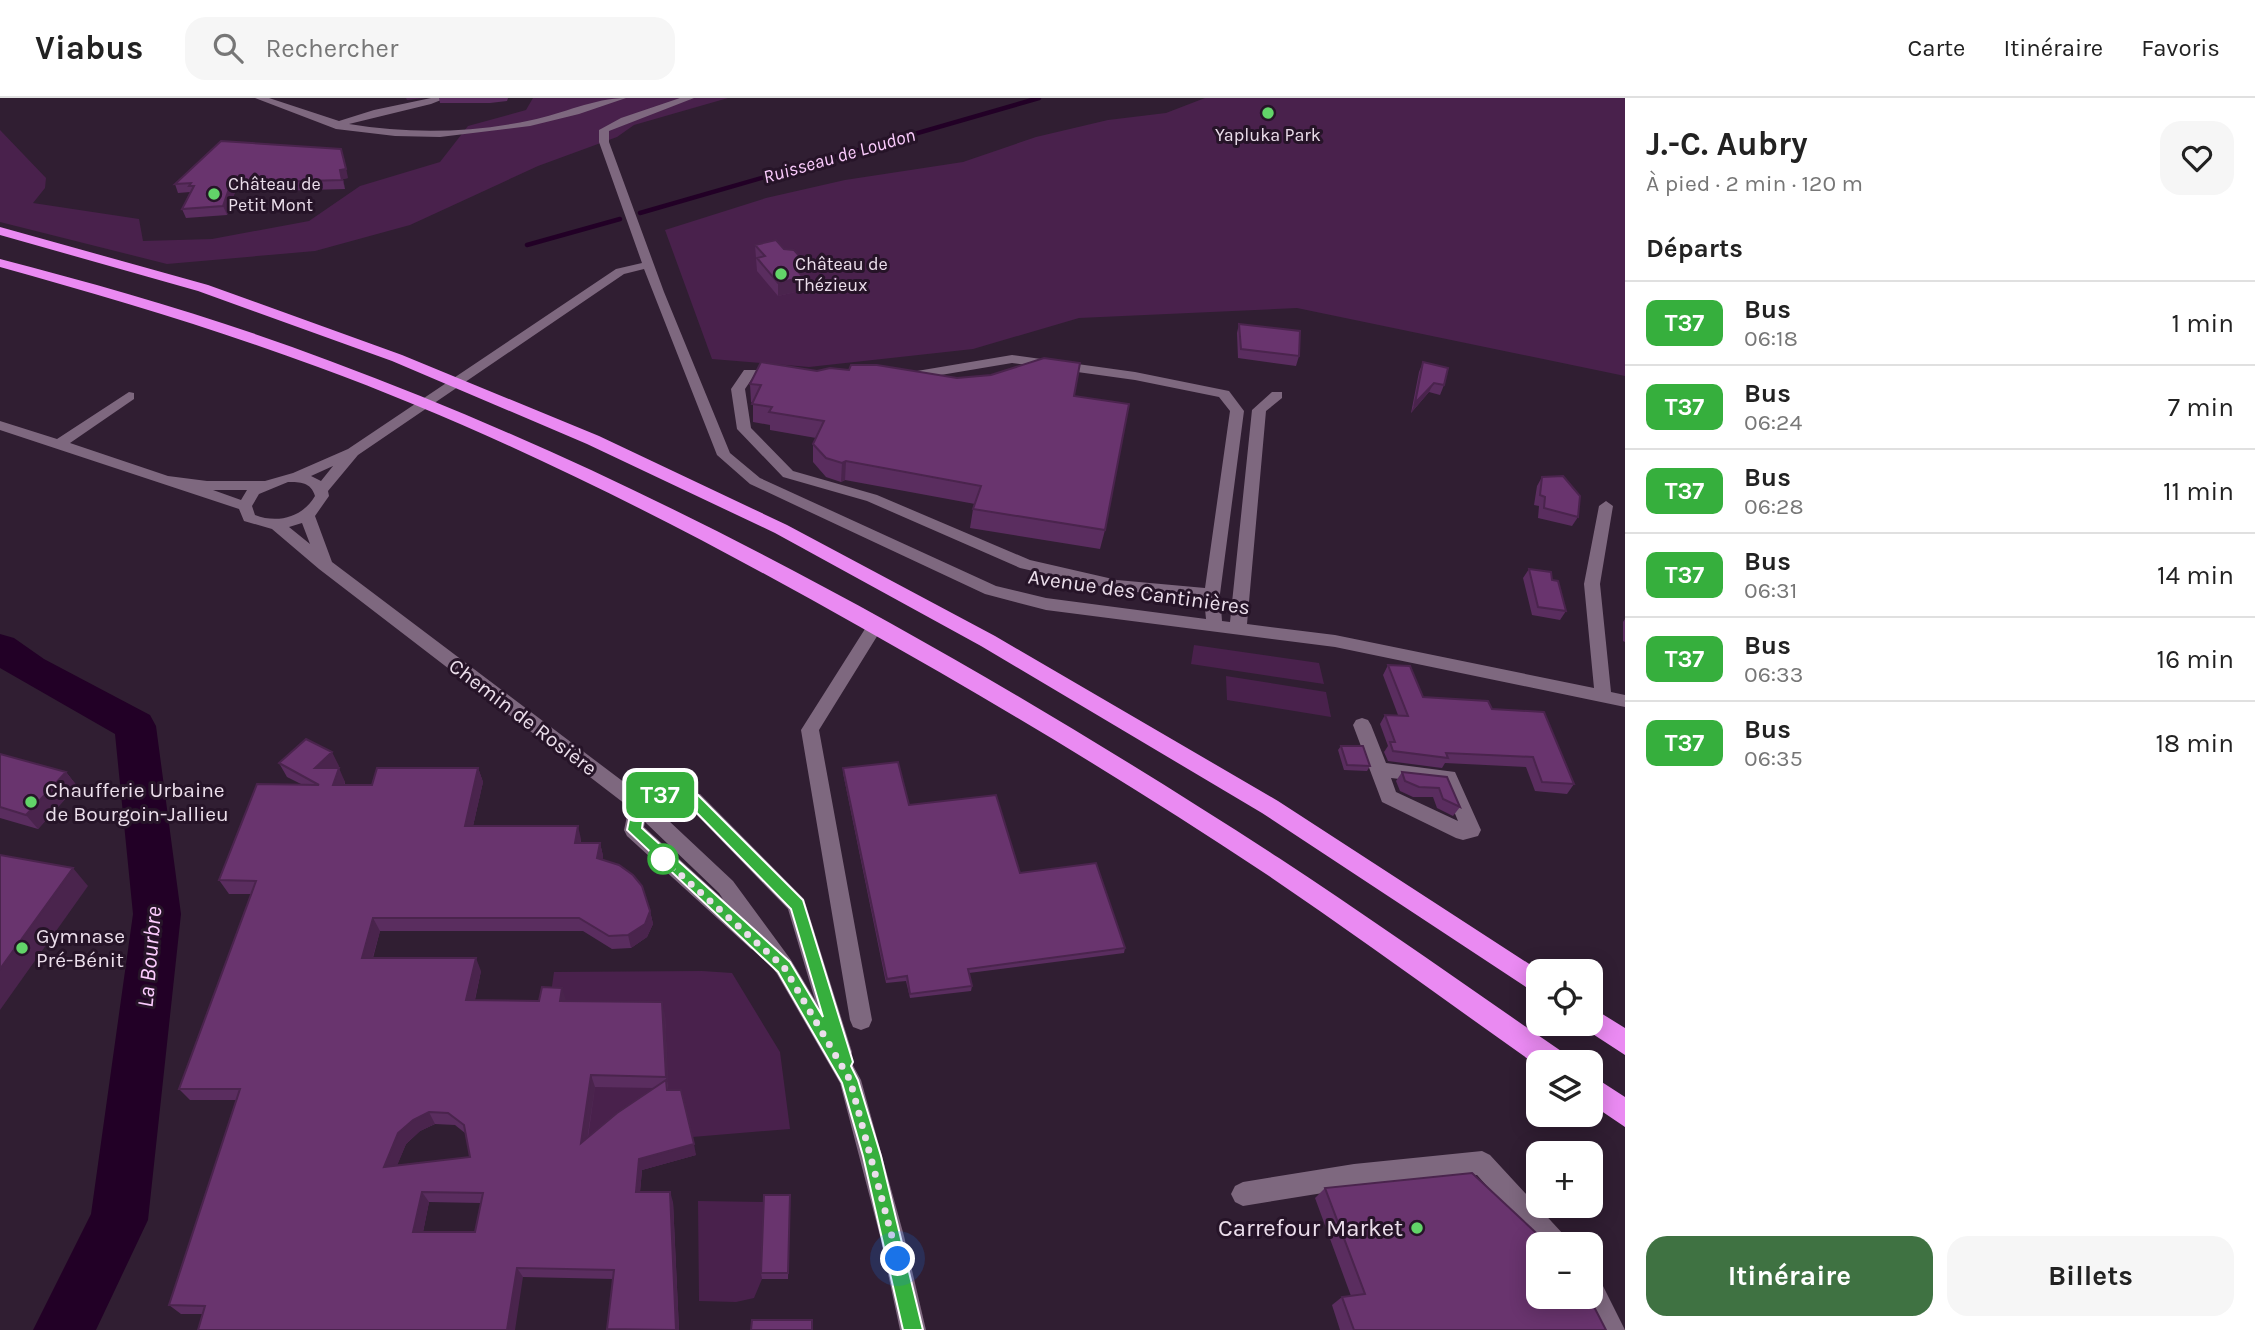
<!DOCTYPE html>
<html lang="fr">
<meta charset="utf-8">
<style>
body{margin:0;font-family:Karla,sans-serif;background:#f6f6f6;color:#222;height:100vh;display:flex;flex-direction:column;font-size:26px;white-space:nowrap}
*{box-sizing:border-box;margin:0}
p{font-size:23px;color:#767676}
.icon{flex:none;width:38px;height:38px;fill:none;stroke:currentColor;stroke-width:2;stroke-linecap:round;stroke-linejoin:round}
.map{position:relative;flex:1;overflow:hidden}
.details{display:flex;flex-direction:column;background:#fff;width:630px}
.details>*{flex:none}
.badge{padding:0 14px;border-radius:10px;font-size:24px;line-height:46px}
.controls{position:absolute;left:1526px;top:861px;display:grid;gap:14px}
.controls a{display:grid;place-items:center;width:77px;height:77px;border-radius:14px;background:#fff;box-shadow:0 4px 18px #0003;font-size:35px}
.you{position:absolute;width:35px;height:35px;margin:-18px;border:5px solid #fff;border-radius:50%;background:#1a73e8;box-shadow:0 0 0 10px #1a73e833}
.map>.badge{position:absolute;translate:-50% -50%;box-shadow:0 0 0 4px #fff}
h2{padding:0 21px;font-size:26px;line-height:63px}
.round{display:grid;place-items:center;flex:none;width:74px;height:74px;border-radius:21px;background:#f6f6f6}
.overview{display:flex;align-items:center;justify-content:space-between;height:119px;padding:0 21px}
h1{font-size:33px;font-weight:700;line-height:52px}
.button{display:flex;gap:14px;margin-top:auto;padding:14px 21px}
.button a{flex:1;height:80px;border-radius:21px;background:#3f7242;color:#fff;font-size:28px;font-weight:700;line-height:80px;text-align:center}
.button a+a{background:#f6f6f6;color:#222}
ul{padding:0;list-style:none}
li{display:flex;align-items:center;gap:21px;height:84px;padding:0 21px;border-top:2px solid #e0e0e0}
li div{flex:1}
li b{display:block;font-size:26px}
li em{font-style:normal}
li .badge{min-width:77px;font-weight:700;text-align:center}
header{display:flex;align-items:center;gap:42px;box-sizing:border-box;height:98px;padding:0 35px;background:#fff;border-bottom:2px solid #e0e0e0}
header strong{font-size:33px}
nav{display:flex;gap:38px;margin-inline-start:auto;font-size:24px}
.search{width:490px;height:63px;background:#f6f6f6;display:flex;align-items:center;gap:18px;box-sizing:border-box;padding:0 24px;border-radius:21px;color:#767676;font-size:26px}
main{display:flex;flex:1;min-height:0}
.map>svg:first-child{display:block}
.green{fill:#49214c}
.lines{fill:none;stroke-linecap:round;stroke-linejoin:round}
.stream{stroke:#220026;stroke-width:4.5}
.river{fill:#220026;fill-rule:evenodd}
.minor{fill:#7e687f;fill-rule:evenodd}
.highway{fill:#ea8af2;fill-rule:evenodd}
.wall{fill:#5a2d5f;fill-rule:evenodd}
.shaded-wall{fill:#4a244d}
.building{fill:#69346e;stroke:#4a244d;stroke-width:2;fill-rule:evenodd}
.line{fill:#36af3d;stroke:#fff;stroke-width:2;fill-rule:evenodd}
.walk{stroke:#ebdeeb;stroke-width:7;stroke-dasharray:0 12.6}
.poi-dot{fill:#62d469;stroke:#261428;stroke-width:2.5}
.stop-dot{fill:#fff;stroke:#36af3d;stroke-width:3.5}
.labels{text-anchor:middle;stroke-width:6;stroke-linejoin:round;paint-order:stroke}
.far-poi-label{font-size:18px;fill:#ebdeeb;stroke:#261428;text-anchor:start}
.far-water-label{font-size:19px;font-style:italic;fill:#fcccfe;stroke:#261428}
.street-label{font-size:21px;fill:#ebdeeb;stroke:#261428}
.poi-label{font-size:21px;fill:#ebdeeb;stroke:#261428;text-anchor:start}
.water-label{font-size:23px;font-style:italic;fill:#fcccfe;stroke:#261428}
.near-poi-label{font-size:24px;fill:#ebdeeb;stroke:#261428;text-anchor:end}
</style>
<header>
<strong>Viabus</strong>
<div class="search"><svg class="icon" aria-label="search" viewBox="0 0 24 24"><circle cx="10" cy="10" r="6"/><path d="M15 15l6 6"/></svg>Rechercher</div>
<nav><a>Carte</a><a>Itinéraire</a><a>Favoris</a></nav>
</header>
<main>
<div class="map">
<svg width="1625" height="1232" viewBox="0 0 1625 1232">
<rect width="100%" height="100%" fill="#301e32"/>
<path class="green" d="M533,0H728L634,27L617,39L538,68L410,127L315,153L167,166L0,124V32L46,80L45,90L33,105L139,121L143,143L212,141L309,123L360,88L440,64L468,28L526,12Z
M1205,0H1625V278L1297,210L1079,220L973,251L809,269L712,261L665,132L766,100L845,82L963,64L1036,39L1108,22L1166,15Z
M1194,547L1319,565L1324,586L1191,566Z
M1226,578L1326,594L1331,619L1227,602Z
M702,873L732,875L780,954L790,1031L692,1039L585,1054L597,975L550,902L554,874Z
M698,1103L764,1104L762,1181L754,1200L736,1204L699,1203Z"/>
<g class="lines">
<path class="stream" d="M640,115L1039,0
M527,147L620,121"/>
<path class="river" d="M0,536L14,540L44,561L150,617L156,628L181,816L148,1122L96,1232H33L91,1116L133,816L115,636L0,570Z"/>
<path class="minor" d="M255,0H269L339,23L374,12L431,0H446L431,6L349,26C410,36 471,35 532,22C562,16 594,0 626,0L579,16L530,28L440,39L395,38L336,31Z
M680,0H694L609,33V44L664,194L730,355L760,380L996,488L1046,500L1206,521L1204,501L1117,492L1020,470L867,403L783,379L737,331L731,291L744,272H779L786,276L779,280L753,279L745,291L751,330L793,373L877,397L1030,462L1117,482L1205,490L1230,313L1219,299L1135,282L1012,265L905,283L898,279L905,275L1012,257L1135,274L1229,293L1244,313L1220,496L1222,523L1230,524L1252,312L1272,294H1282V300L1266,313L1247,526L1335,537L1594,590L1584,486L1599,408L1606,403L1613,408L1600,486L1611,594L1625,597V609L1335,549L1046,512L985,496L750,386L717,357L644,171L624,176L358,357L328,393L329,398L315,418L332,464L641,697L659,690L700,696L804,801L852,954L849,960L861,982L904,1138L926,1232H900L880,1138L840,985L777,876L761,853L751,851L627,738L624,732L629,709L319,471L272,431L244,423L239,411L0,332V323L57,341L129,294L134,295V301L70,345L168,378L207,383H265L293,375L348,351L616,171L642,165L599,44V32L621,20ZM333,368L321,383L311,378ZM288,384C300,384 311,384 315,398C303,419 278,426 255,417L252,408L259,396ZM213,392H247L241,402ZM302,425L310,446L289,429ZM660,705L688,708L788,811L815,902L791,862L733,783L653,708ZM645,724L719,795L723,801L644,729Z
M876,521L884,527L819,632L872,922L869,929L861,932L853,929L850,922L801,632L870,523Z
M1362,620L1368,622L1371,627L1386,665L1455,674L1481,732L1478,738L1463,742L1456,740L1382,704L1353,627L1356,622ZM1391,680L1443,686L1458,723L1396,694Z
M1482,1053L1490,1057L1564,1137L1567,1146H1539L1477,1077L1354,1090L1243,1108L1235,1104L1231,1096L1235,1088L1243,1084L1354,1066Z
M1591,1179L1600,1182L1625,1232H1598L1582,1199H1591Z"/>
<path class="highway" d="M0,129L208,187L402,257L599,338L787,427L995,538L1278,703L1540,873L1538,897L1262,715L981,548L775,435L587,346L392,263L198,193L0,137Z
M0,161C112,190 222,222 330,263C664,387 981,567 1279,760C1375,823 1469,890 1564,955L1568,964H1538V968C1447,904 1358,838 1266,776C1135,689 999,607 862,530C687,431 506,338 318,269C213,230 107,199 0,169Z
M1591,909L1625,930V957L1582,929L1580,926H1591Z
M1591,977L1625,999V1029L1591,1006Z"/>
</g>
<path class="wall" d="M439,0H508L507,3L490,5H440Z
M348,80L343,81L345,91L235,94L227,117L186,120L182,111L190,94L178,95L175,86Z
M755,147L808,182L803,183L804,192L778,198L757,173Z
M1239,226L1299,258L1296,268L1238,260L1237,235Z
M1423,264L1444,287L1440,297L1429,294L1411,315L1419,274Z
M849,272L957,280L1074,298L1105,432L1100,451L970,430L973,411L975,406L845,382L841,384L826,379L813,364V346L816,340L770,332V327L753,324V305L751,304L750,286L817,273Z
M1542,379L1578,419L1572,428L1538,420L1539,408L1534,407L1537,388Z
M1529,471L1552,482L1566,513L1560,522L1532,517L1523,480Z
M1625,521V544L1623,543V524Z
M1388,567L1423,599L1492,611L1574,686L1567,696L1535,693L1526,669L1445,665L1442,670L1388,663L1384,654L1388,648L1380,626L1385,617H1398L1383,577Z
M1341,648L1370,668L1367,673L1344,672L1338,652Z
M0,656L66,674L77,688L38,731L0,720Z
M279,665L339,668L337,670L345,684V687H372L478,670L483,684L473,728L581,741V745H600L603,758L602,762L650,813L653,826L647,839L631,850L612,851L583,833H380L373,860L481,873L475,902L566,903L665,916L668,992L696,1057L642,1072L640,1094L673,1104L679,1232H607L613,1181L523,1179L203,1216H181L169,1207L236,1002H190L179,991L251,796H229L219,782L301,686L287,679ZM595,989L654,990L588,1039ZM435,1026L455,1027L465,1035L470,1059L397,1067L406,1046L420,1033ZM429,1104L481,1105L475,1134H423Z
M843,670L909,707L1020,775L1125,850L1124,855L969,875L972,888L971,893L910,900L906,883L886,885L843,675Z
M1402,674L1447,679L1460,709L1453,718L1437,710L1433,699H1413L1400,693L1396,683Z
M1325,1090L1606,1232H1340L1332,1207L1342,1199L1351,1198L1315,1100Z
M790,1104L788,1181H762L761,1175Z"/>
<path class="shaded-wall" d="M406,0H425L407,2Z
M344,60L348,80L343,81L345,91L340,72Z
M231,85L235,94L227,117L223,108Z
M808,168V182L803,183L804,192L778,198V185L796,171Z
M1434,285L1429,294L1411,315L1415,305Z
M846,363L845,382L841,384L842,365Z
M332,654L339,668L322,684L315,670Z
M339,670L345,684L340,700L333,687Z
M478,670L483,684L470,741L465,728Z
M66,674L77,688L38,731L26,717Z
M578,728L581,741L579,758L575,745Z
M600,745L603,758L601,774L597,760Z
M73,770L88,788L0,912V871Z
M650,813L653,826L647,839L631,850L628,837Z
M373,820L380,833L369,872L362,860Z
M476,860L481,873L472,914L466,902Z
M562,890L566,902L564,915L560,903Z
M662,904L665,916L669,991L666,979Z
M591,977L595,989L585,1056L581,1045Z
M429,1014L435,1026L420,1033L406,1046L392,1080L384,1069L398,1035L413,1022Z
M694,1046L696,1057L642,1072L639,1104L636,1094L639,1061Z
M422,1094L429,1104L421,1144L413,1134Z
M670,1094L673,1104L679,1232H676Z
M517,1170L523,1179L515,1232H507Z"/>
<path class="building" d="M221,43L341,51L346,71L340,72L342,82L231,85L223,108L182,111L194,88H189L191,85L175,86Z
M776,142L784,151L794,152L808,168L796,171L803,179L778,185L757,160L765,158L755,147Z
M1239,226L1300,233L1299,258L1241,251Z
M1044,260L1080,265L1074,298L1129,306L1105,432L973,411L981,388L846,363L842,365L826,360L813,346L824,323L769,314L772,309L752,306L761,287L750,286L761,264L817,273L830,270L849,272L851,267H877L957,280L991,277Z
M1423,264L1448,270L1444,287L1434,285L1415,305Z
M1563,378L1580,398L1578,419L1544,410L1545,399L1540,397L1542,379Z
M1529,471L1551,474L1552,482L1558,483L1566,513L1538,509Z
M1388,567L1410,568L1423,599L1488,603L1492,611L1544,614L1574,686L1542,684L1533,659L1446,655L1448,660L1393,653L1390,644H1395L1385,617L1408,618Z
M306,641L332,654L315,670H339L333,687H372L377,670H478L465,728H578L575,745H600L597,760L619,767L633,777L642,788L650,813L645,826L628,837L609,838L579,820H373L362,860H476L466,902L539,903L542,889L562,890L560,903L662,904L666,979L591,977L581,1045L617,1015L666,982L667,992H681L694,1046L639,1061L636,1094H670L676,1232L607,1231L614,1172L517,1170L507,1232H198L205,1208L169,1207L240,991H179L256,783L219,782L257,686L319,687L279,665ZM429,1014L448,1015L464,1027L470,1059L384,1069L398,1035L413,1022ZM422,1094L483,1095L475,1134H413Z
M1341,648H1363L1370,668L1347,667Z
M0,656L66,674L26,717L0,709Z
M898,664L909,707L996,697L1020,775L1096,765L1125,850L968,871L972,888L910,896L907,878L887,881L843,670Z
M1402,674L1447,679L1460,709L1443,701L1439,690L1419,689L1405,683Z
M0,757L73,770L0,871Z
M1472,1075L1548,1146H1538V1199H1589L1606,1232H1354L1342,1199L1365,1196L1325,1090Z
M764,1097H790L788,1175H761Z
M752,1222H812V1232H751Z"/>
<path class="line" d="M659,691L698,697L803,802L853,964L851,968L858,982L881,1058L923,1232H903L863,1058L842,985L778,874L627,732L633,702ZM660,703L689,707L791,811L823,919L790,864L642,730L645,710Z"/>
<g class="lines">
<path class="walk" d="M663,761L784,869L850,982L898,1161"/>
</g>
<g class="poi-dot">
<circle cx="1268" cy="15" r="7"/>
<circle cx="214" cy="96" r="7"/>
<circle cx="781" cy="176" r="7"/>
<circle cx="31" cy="704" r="7"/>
<circle cx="22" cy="850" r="7"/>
<circle cx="1417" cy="1130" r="7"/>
</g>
<circle class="stop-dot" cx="663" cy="761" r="14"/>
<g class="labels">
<g class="far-poi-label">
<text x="1268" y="43" text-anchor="middle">Yapluka Park</text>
<text x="228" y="92">Château de<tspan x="228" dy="21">Petit Mont</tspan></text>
<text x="795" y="172">Château de<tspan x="795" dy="21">Thézieux</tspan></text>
</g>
<g class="far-water-label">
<text transform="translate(839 57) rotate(-16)" y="7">Ruisseau de Loudon</text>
</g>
<g class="street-label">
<text transform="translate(1139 494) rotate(8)" y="7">Avenue des Cantinières</text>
<text transform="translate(523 619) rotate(37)" y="7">Chemin de Rosière</text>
</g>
<g class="poi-label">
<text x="45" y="699">Chaufferie Urbaine<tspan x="45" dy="24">de Bourgoin-Jallieu</tspan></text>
<text x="36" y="845">Gymnase<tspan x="36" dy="24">Pré-Bénit</tspan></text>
</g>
<g class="water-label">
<text transform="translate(149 859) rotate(-85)" y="8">La Bourbre</text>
</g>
<g class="near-poi-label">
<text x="1403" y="1138">Carrefour Market</text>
</g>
</g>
</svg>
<div class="controls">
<a><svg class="icon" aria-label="locate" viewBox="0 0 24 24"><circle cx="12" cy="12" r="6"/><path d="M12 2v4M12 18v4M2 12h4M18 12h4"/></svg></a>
<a><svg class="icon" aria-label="layers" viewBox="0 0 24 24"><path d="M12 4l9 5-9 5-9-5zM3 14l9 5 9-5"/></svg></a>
<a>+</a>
<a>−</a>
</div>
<div class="you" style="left:898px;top:1161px"></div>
<b class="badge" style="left:660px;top:697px;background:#36af3d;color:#fff">T37</b>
</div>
<section class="details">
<div class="overview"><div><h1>J.-C. Aubry</h1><p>À pied · 2 min · 120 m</p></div><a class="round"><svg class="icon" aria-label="heart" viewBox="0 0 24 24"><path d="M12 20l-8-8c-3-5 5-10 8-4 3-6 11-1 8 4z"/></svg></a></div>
<h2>Départs</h2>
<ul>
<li><span class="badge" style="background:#36af3d;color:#fff">T37</span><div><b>Bus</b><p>06:18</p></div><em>1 min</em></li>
<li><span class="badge" style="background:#36af3d;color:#fff">T37</span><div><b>Bus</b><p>06:24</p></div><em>7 min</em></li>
<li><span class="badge" style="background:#36af3d;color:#fff">T37</span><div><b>Bus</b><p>06:28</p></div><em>11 min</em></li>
<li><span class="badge" style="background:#36af3d;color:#fff">T37</span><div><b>Bus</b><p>06:31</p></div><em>14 min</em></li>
<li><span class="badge" style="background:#36af3d;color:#fff">T37</span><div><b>Bus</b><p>06:33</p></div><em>16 min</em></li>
<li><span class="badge" style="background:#36af3d;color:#fff">T37</span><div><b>Bus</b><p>06:35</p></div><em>18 min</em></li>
</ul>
<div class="button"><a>Itinéraire</a><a>Billets</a></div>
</section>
</main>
